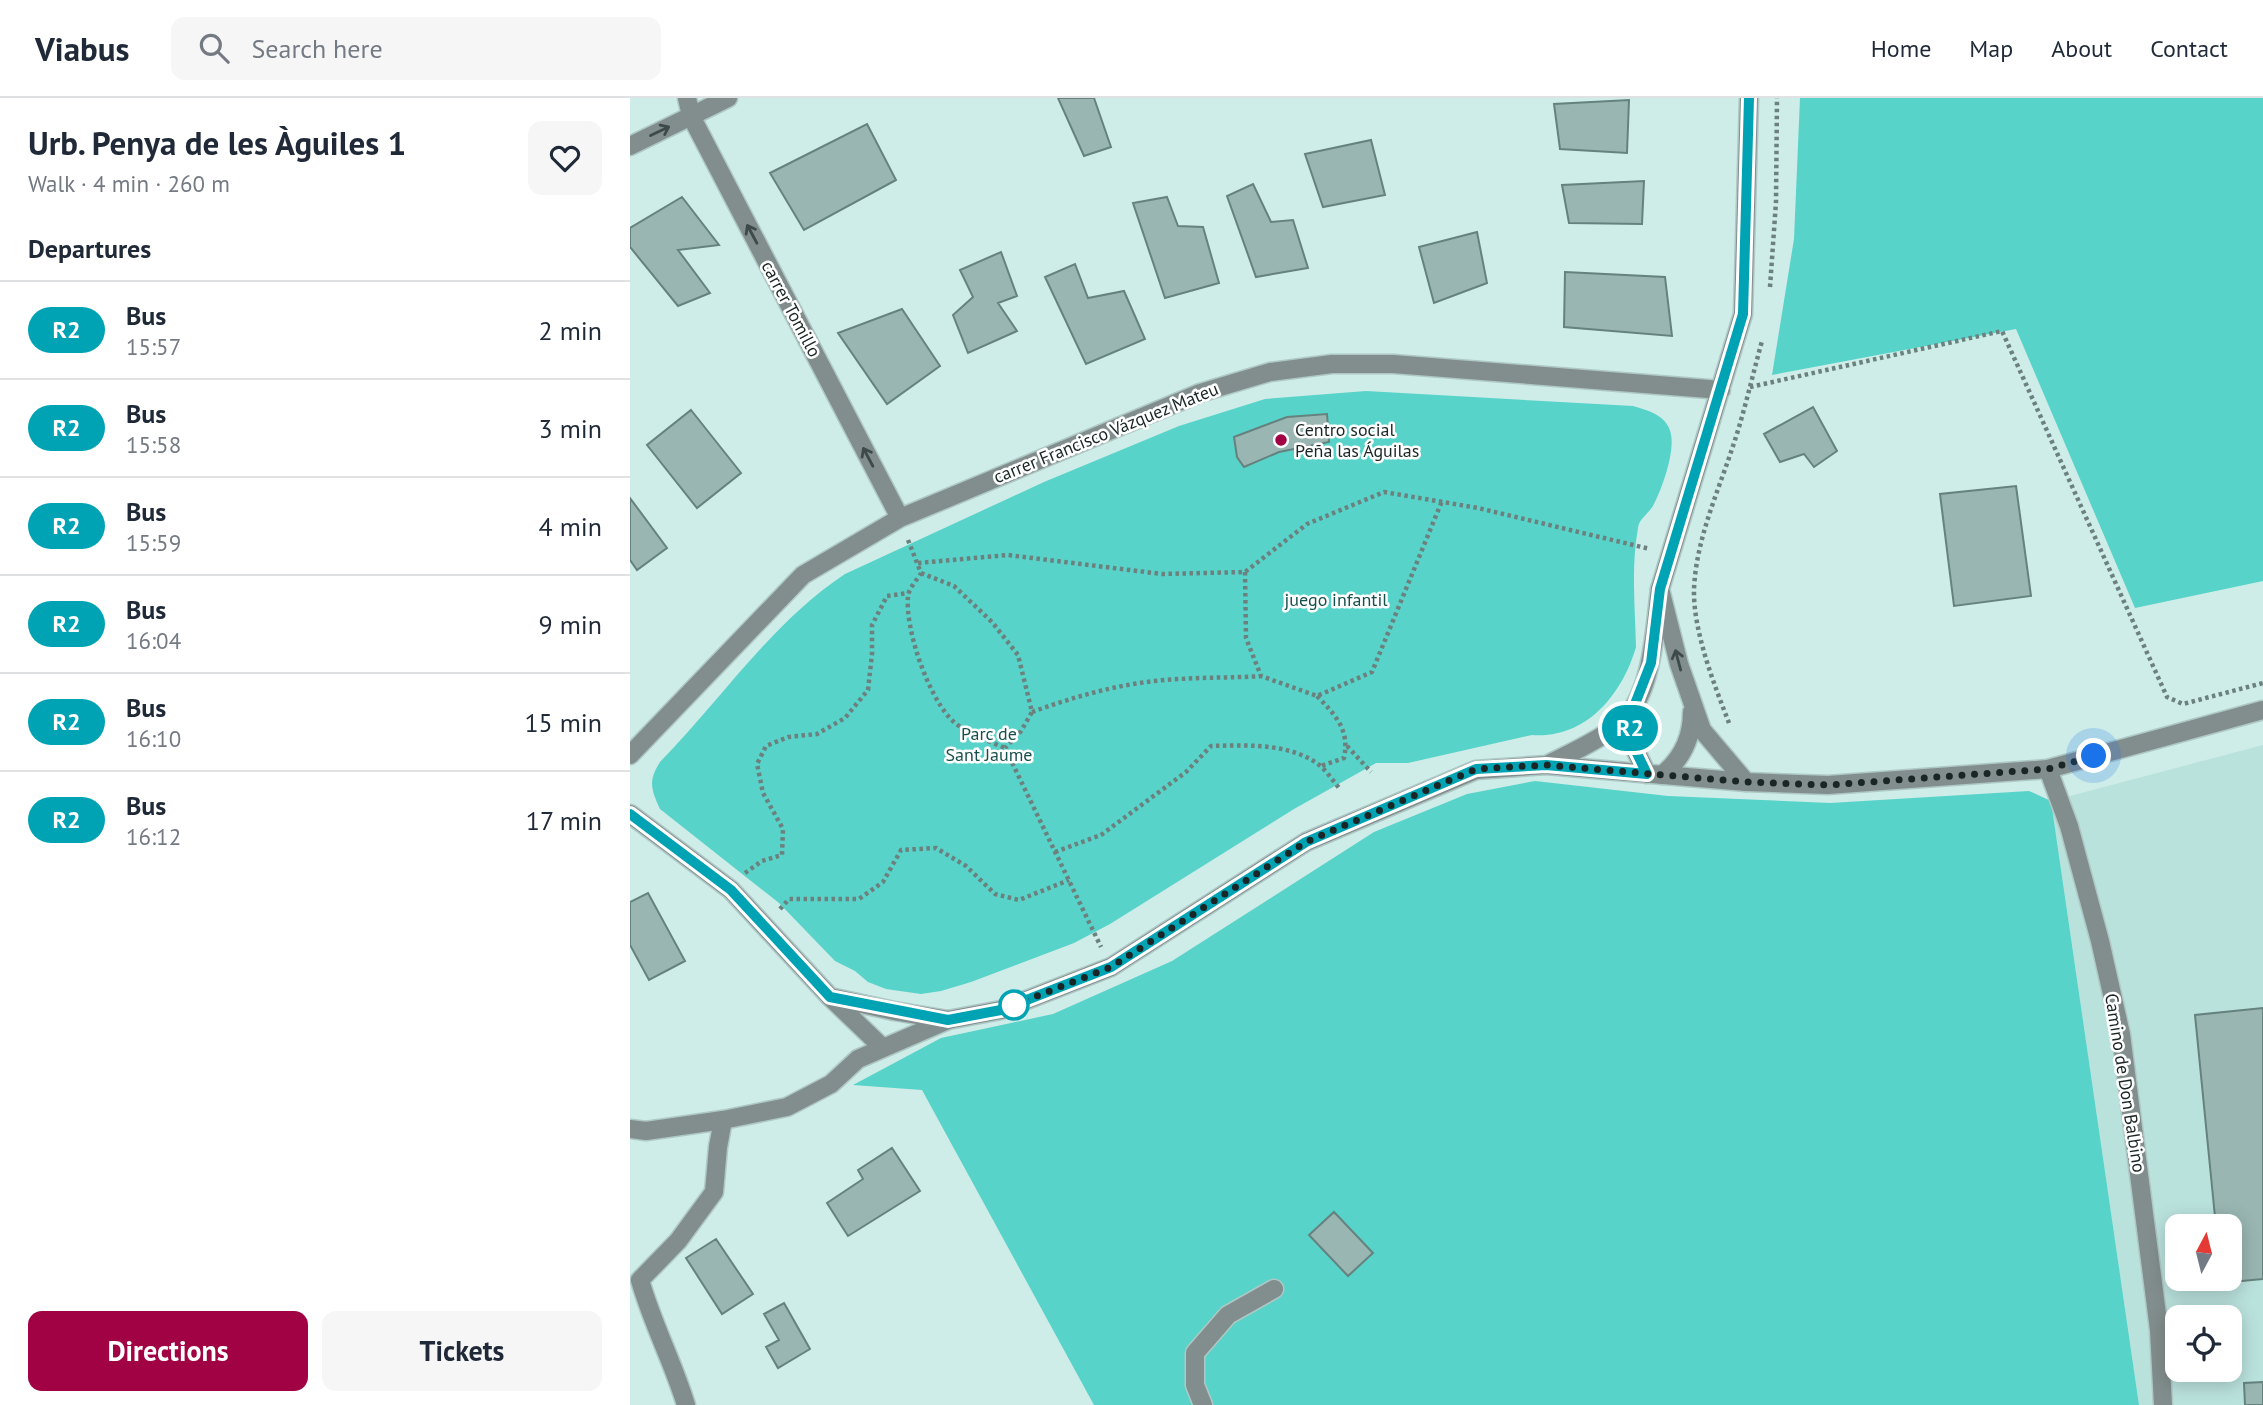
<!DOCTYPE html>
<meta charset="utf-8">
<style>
body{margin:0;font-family:"PT Sans",sans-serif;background:#f6f6f7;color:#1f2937;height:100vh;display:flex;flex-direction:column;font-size:26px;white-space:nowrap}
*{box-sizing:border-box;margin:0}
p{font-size:23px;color:#747a83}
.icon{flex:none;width:38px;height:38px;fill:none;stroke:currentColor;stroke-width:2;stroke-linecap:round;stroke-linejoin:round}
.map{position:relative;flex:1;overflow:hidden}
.sheet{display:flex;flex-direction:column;background:#fff;width:630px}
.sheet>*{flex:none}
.badge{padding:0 14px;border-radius:23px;font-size:24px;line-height:46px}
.needle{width:46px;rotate:7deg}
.buttons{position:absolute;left:1535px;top:1116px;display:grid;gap:14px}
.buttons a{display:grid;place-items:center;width:77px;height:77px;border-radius:14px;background:#fff;box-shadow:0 4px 18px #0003;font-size:35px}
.you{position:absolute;width:35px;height:35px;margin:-18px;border:5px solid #fff;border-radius:50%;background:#1a73e8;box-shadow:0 0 0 10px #1a73e833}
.map>.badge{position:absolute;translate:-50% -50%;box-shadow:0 0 0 4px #fff}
h2{padding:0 28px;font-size:26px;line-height:63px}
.round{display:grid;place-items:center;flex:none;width:74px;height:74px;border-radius:14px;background:#f6f6f7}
.overview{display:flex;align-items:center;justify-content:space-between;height:119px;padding:0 28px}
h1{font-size:33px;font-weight:600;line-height:52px}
.button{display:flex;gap:14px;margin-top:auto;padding:14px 28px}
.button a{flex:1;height:80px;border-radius:14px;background:#a00243;color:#fff;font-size:28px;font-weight:600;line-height:80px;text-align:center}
.button a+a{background:#f6f6f7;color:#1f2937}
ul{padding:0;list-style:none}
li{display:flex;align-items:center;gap:21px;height:98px;padding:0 28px;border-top:2px solid #e0e1e3}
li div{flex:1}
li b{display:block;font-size:26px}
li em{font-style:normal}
li .badge{min-width:77px;font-weight:700;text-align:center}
header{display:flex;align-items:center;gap:42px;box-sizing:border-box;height:98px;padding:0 35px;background:#fff;border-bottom:2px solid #e0e1e3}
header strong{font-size:33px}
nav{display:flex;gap:38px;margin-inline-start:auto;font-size:24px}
.search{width:490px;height:63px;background:#f6f6f7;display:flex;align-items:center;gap:18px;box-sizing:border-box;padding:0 24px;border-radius:14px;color:#747a83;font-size:26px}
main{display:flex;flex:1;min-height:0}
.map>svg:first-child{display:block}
.built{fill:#bae2dd;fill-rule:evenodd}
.green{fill:#58d3c9}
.building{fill:#99b6b2;stroke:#66827f;stroke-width:2}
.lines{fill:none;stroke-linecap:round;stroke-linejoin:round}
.service-casing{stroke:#aec8c5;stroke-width:21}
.minor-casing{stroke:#aec8c5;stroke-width:21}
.tertiary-casing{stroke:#aec8c5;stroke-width:21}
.path{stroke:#6c807e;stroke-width:4.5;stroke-dasharray:3.5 3.5;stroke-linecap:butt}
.service{stroke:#828e8d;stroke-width:18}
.minor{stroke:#828e8d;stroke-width:18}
.tertiary{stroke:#828e8d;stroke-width:18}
.oneway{stroke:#3e4a49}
.line-casing{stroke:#fff;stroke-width:16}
.line{stroke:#00a3b4;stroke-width:10}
.walk{stroke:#1a2625;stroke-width:7;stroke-dasharray:0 12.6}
.poi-dot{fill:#a00243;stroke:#fff;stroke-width:2.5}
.stop-dot{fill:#fff;stroke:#00a3b4;stroke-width:3.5}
.labels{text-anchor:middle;stroke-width:5;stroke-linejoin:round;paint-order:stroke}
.street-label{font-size:18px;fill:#1a2625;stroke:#fff}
.poi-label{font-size:18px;fill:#1a2625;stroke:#fff;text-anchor:start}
.park-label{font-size:18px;fill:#16504c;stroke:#fff}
</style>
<header>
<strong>Viabus</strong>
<div class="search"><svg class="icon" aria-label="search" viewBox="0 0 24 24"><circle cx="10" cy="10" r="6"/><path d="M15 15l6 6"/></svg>Search here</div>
<nav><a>Home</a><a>Map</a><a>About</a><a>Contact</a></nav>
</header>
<main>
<section class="sheet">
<div class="overview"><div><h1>Urb. Penya de les Àguiles 1</h1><p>Walk · 4 min · 260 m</p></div><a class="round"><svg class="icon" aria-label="heart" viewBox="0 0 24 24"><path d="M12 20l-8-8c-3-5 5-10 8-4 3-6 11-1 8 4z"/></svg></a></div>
<h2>Departures</h2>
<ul>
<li><span class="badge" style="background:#00a3b4;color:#fff">R2</span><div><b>Bus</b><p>15:57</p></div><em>2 min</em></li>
<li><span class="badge" style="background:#00a3b4;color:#fff">R2</span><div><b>Bus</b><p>15:58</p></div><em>3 min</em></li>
<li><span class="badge" style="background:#00a3b4;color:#fff">R2</span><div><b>Bus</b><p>15:59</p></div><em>4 min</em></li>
<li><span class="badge" style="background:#00a3b4;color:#fff">R2</span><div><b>Bus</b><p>16:04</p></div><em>9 min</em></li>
<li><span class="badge" style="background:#00a3b4;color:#fff">R2</span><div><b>Bus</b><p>16:10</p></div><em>15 min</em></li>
<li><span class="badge" style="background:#00a3b4;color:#fff">R2</span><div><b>Bus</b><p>16:12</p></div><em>17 min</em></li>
</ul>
<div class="button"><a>Directions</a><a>Tickets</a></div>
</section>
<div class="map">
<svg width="1633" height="1307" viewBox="0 0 1633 1307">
<rect width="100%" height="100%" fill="#ceece8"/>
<path class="built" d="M1633,647V1307H1509L1421,703ZM1547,1129H1600V1181H1547ZM1547,1220H1600V1272H1547Z"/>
<path class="green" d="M1170,0H1633V483L1505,510L1386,231L1142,277L1164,141Z
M736,293L1003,308C1016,312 1033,316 1039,330C1048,348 1032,391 1023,408C1018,416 1009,421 1008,430C1001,469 1005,508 1006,549C992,597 956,641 902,637L778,665H746L664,711L480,826L444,845L341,884L311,893L291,896L256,891L238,884L225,873L205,863L149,805L30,711C21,691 18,683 30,664C92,601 141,525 215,476L414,384L549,328L635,301Z
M905,683L1038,698L1200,705L1399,693L1421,703L1509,1307H464L292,992L223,987L311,940L423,916L542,863L744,734L837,696Z"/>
<path class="building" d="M428,0H464L481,49L454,58Z
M999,2L997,55L930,51L924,6Z
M237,26L266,82L174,132L140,75Z
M741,42L755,97L693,109L675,56Z
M1014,83L1012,126L939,125L932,87Z
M623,86L641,124L663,122L678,170L626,179L597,98Z
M52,99L89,147L48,152L80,195L48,208L0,149V130Z
M537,99L548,128L573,129L589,185L535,200L503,105Z
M847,134L857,185L804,205L789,149Z
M371,154L387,198L368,205L387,233L338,255L323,217L343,199L330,172Z
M445,166L458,200L494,193L515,241L456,266L415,179Z
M935,174L1035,179L1042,238L934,229Z
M272,211L310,268L257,306L208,235Z
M1183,309L1207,353L1184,369L1174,356L1150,364L1134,336Z
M61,312L111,375L67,410L17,347Z
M697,316L699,344L649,354L614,369L607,359L604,339L657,319Z
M1386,388L1401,498L1324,508L1310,396Z
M0,400L37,450L7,472L0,462Z
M18,795L55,863L19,882L0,847V804Z
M1633,910V1181L1591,1185V1181H1600V1129H1586L1565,917Z
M262,1050L290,1093L218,1138L197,1105L233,1081L228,1072Z
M704,1114L743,1155L718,1178L679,1137Z
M86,1141L123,1196L92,1216L56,1160Z
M154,1205L180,1251L148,1270L136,1249L149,1242L134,1216Z
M1633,1284V1307H1615L1614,1285Z"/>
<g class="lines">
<g class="service-casing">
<path id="service" d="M573,1307L565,1287V1255L598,1217L644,1191"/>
</g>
<g class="minor-casing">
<path id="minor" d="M57,0L61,18L270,420
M0,48L98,0
M0,657L173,477L270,420L570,295L640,274L702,266H763L1091,292
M1418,671L1439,728L1470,843L1491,936L1529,1232L1533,1307
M1032,677C1052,661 1062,640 1062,614
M1116,684L1072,632L1049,566L1030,491L1113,216L1119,0
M0,716L101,792L200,899L264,913L318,922
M56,1307C43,1264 22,1225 10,1182L48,1143L84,1094L88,1049L93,1022"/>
</g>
<g class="tertiary-casing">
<path id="tertiary" d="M998,617L1002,645L1017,676
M917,667C940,655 983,636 999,616C1023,585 1025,529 1030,491
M200,899L253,950
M0,1031L16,1033L93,1022L157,1009L201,986L228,961L318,922L371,912L481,869L676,744L846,672L916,667L1116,684L1198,687L1418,671L1633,612"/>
</g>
<path class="path" d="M1140,189L1146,104L1147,0
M1120,289L1372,233L1537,599L1553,606L1633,585
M278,442L291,475C287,482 279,490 278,498C275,531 297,594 319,619C332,634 356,642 375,650L471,849
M288,465L378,457L532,476L615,474L677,426L754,394L848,410L1020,451
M615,474L616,540L631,578L687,598L742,574L812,403
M291,475L324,488L362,524L388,557L402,614L391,633L375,650
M687,598C705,617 720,631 714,660L691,668
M402,614C449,597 499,583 550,581C577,579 604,580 631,578
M1099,625C1084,586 1063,533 1064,491C1066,443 1087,396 1102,351C1114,316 1122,279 1132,243
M717,648L741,674
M425,754L471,737L556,674L581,648C616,647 659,645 688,666C697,673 703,683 710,691
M115,775L132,763L152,757L153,731L133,695L127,666L136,648L158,639L187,636L215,620L238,592L242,556V527L257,498L278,495
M150,811L159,801H229L253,784L271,752L306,750L336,768L365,796L389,802L439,782"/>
<use href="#service" class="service"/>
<use href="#minor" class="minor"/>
<use href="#tertiary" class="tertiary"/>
</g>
<defs><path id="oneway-shaft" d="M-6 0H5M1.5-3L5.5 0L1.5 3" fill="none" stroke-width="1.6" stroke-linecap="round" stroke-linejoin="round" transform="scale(1.75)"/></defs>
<g class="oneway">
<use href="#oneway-shaft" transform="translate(30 33) rotate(-26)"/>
<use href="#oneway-shaft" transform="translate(122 136) rotate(-118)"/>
<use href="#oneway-shaft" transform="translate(238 359) rotate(-118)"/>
<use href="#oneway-shaft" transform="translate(1048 562) rotate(-105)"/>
</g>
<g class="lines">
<g class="line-casing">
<path id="line" d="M0,716L101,792L200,899L318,922L371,912L481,869L676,744L846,671L916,667L1017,676L1002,645L998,617L1005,606L1021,565L1030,491L1113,216L1119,0"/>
</g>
<use href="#line" class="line"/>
<path class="walk" d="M384,907L481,869L676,744L846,671L916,667L1116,684L1198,687L1418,671L1464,658"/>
</g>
<circle class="poi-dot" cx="651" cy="342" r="7"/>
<circle class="stop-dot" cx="384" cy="907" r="14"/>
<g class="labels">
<g class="street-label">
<text transform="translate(161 211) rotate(62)" y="6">carrer Tomillo</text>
<text transform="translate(476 335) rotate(-22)" y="6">carrer Francisco Vázquez Mateu</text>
<text transform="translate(1495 985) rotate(81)" y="6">Camino de Don Balbino</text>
</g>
<g class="poi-label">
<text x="665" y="338">Centro social<tspan x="665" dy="21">Peña las Águilas</tspan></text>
</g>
<g class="park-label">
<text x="706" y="508">juego infantil</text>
<text x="359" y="642">Parc de<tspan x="359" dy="21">Sant Jaume</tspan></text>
</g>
</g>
</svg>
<div class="buttons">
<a><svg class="needle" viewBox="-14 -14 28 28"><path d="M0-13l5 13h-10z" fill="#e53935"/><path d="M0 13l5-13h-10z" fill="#747a83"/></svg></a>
<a><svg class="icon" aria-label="locate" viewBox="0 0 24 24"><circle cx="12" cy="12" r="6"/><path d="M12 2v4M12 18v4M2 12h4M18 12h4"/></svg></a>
</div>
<div class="you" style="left:1464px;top:658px"></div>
<b class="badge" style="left:1000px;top:630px;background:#00a3b4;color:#fff">R2</b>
</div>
</main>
